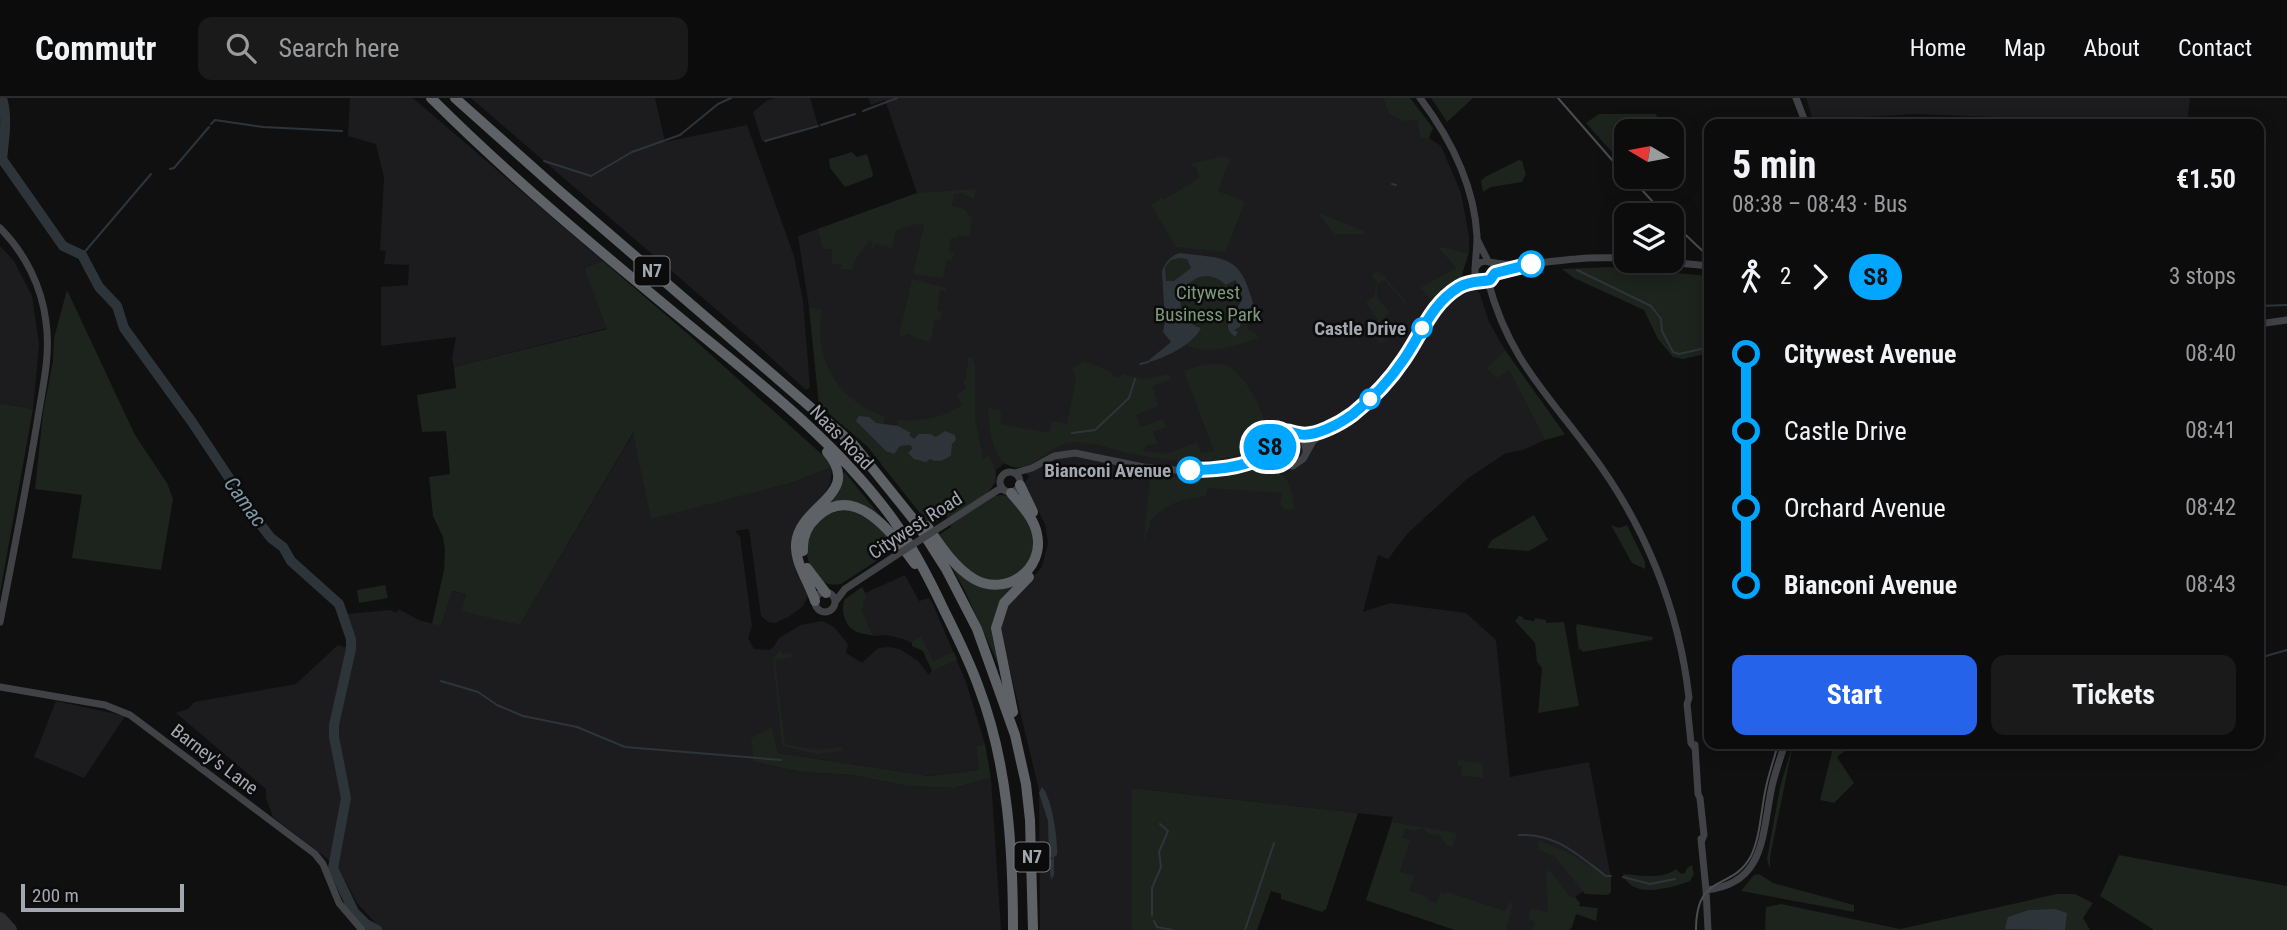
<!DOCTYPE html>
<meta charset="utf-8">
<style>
body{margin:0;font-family:"Roboto Condensed",sans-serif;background:#1a1a1b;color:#f1f3f6;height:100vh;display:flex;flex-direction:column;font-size:26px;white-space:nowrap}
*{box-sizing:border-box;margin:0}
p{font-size:23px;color:#9a9b9d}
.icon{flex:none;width:38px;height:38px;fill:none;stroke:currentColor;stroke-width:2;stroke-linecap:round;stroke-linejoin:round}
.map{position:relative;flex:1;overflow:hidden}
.side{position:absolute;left:1704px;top:21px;width:560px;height:630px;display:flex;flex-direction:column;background:#0c0c0d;border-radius:14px;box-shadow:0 4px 18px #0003,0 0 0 2px #2c2c2e}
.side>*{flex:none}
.badge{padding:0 14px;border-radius:23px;font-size:24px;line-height:46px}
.needle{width:46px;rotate:280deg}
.tools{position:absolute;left:1614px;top:21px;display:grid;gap:14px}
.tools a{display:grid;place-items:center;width:70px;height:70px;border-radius:14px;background:#0c0c0d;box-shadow:0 4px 18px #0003,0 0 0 2px #2c2c2e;font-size:35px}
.scale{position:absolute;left:21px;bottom:18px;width:163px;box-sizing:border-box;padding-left:7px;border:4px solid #a3a8b0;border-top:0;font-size:19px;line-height:24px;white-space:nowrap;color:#a3a8b0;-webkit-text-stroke:5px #0b0b0c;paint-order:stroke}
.map>.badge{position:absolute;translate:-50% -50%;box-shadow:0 0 0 4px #fff}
.legs{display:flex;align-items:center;gap:10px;height:77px;padding:0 28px;font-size:23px}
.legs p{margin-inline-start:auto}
.overview{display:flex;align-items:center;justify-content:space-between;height:119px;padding:0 28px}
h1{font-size:38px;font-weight:700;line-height:52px}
.button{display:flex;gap:14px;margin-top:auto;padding:14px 28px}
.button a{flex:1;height:80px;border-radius:14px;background:#2563eb;color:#fff;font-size:28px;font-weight:700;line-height:80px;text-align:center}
.button a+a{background:#1a1a1b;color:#f1f3f6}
ul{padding:0 28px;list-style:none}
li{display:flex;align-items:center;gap:24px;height:77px;font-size:26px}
li i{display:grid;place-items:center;width:10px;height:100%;margin:0 9px;background:currentColor}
li i::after{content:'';width:18px;height:18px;margin:-9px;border:5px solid;border-radius:50%;background:#0c0c0d}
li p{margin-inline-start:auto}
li:first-child i{background:linear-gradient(#0000 50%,currentColor 0)}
li:last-child i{background:linear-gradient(currentColor 50%,#0000 0)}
header{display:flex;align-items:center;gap:42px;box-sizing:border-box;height:98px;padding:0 35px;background:#0c0c0d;border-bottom:2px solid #2c2c2e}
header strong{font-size:33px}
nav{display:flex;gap:38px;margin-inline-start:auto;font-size:24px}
.search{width:490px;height:63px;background:#1a1a1b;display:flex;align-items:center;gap:18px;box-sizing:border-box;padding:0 24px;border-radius:14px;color:#9a9b9d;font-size:26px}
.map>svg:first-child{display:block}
.built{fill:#1c1c1e}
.green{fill:#1d231d}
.water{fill:#2d353a;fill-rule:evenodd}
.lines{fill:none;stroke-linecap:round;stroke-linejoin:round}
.stream{stroke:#2d353a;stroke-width:2}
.river{stroke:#2d353a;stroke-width:10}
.taxiway{stroke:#2e2e30;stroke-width:14}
.secondary{stroke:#404245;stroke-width:7}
.highway{stroke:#5e6166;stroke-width:10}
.tram{stroke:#4b4d50;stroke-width:2}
.secondary-bridge{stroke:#404245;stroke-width:7}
.line-1-casing{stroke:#fff;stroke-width:16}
.line-1{stroke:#00a6ff;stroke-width:10}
.stop-1-dot{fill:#fff;stroke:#00a6ff;stroke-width:3.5}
.labels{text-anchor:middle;stroke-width:5;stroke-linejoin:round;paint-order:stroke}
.shield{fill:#0b0b0c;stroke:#75797f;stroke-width:2}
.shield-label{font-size:18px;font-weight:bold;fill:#a3a8b0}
.park-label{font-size:19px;fill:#7d997c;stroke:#0b0b0c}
.stop-label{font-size:19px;font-weight:bold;fill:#a3a8b0;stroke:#0b0b0c;text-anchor:end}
.street-label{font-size:19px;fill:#a3a8b0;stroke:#0b0b0c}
.water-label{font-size:21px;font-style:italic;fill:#7d99a7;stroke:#0b0b0c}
</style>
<header>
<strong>Commutr</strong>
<div class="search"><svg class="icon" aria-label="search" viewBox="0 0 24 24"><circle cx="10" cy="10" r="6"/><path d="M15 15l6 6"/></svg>Search here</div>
<nav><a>Home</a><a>Map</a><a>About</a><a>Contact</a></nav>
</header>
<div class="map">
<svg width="2287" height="832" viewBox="0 0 2287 832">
<rect width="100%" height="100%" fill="#101011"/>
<path class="built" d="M350,0H413L603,163L584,170L608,230L454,269L452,260L456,239L381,248V189L408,187L409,167L384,166L386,153L380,152L384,80L376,46L348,38Z
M471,0H655L665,44L747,27L794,158L803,203L810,289L806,292L755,245Z
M775,0H810L818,27L762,43L753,14L766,3Z
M868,0H1383L1388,15L1417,22L1420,40H1429L1441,48L1461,95L1469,138V155L1437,149L1480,196L1489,224L1505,252L1486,272L1509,271L1545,342L1523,352L1506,355L1467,381L1408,435L1388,461L1378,457L1363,514L1390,505L1466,515L1496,542L1510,679L1589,664L1611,780L1592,768L1585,792L1575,799L1580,805L1571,832H1455L1366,802L1393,719L1132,690V832H1040L1039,692L1000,531L1004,509L1042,469L1048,445L1045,426L1037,410L1031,404L1024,385L1029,379L1022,369L1015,370L1005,365L996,372V384L989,393L948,420L945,417L931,429L868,349L819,307L809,209L798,138L917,95L885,2L871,7Z
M1806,0H2190L2187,26H1997V19L1914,16L1813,22Z
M0,148L14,163L32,198L39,247L33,311L0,305Z
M634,334L651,420L791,385L832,369L830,386L820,403L793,461L798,478L808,498L803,508L790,518L775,525L768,524L761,518L749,431L735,433L740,438L752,528L748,540L754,551L769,552L773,550L779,540L801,527L822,523L834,529L848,546L846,555L862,565L878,550L889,549L900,551L918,563L929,577L932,572L921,549L903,541L886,537L873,538L860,510L863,496L905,477L919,503L929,500L932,504L966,584L985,646L976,648L979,672L930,678L778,655L772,630L754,664L802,674L852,677L907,688L954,690L991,680L1001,832H382L357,805L338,769L273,719L266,700V691L176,615L188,611L194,604L296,586L338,547L348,550L347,516L390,512L397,515L398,511L419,522L441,528L451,493L466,496L463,511L520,527Z
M56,603L125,618L84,680L34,659Z"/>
<path class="green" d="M1383,0H1410L1433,30L1429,40H1420L1417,22L1403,23L1388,15Z
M1431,0H1472V1L1447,24Z
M1599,16H1655L1660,21L1656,33H1626V70L1586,25Z
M852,54L857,59L867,56L873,76L872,79L845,89L830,70L829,61Z
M1225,58L1230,61L1218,93L1245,104L1225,154L1176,149L1151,107L1161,100L1163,102L1199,80L1196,69H1193L1192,65Z
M1519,62L1522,63L1526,76L1522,84L1491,89L1483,94L1481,83L1485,79Z
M976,91L974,101L962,95L954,96L952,108L964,111L972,120L969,139L958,137L956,141L951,140L949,153L954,154L952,162L947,161L943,179L948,181L913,176L924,127L917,126L896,132L892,150L875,146L874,150L871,149L872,145L870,142L855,162L852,172L841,171L842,167L832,166V151H823L818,131L917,95Z
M1320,115L1365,134L1364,136H1335L1319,117Z
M1436,148L1469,155L1461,179L1433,203L1420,190L1456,170Z
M1179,160L1187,161L1191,170L1174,184L1166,183L1165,169L1171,162Z
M603,163L688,236L828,362L832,369L791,385L651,421L633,335L520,527L465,514L462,511L466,496L452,493L441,528L432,526L444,472L445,452L443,439L433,418L429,379L450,376L446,333L422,334L417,297L456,290L454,269L607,231L584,170Z
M1608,169L1710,178V255L1683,261L1673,259L1658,241L1644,212L1574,180L1562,171Z
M1377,173L1380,175L1378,178L1382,176L1407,204L1405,205L1384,182L1377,187V200L1390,214L1384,220L1385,222H1381L1380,235L1387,240L1381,246L1373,239L1378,235V222L1366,204L1374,199L1377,183L1371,178Z
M1209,178L1222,183L1235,182L1240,189L1242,201L1234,212L1228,228L1235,233L1234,231L1240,228L1242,219L1246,217L1248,232L1257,236L1258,240C1236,248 1207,258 1185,247L1199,235L1201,230C1170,216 1175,180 1209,178Z
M912,181L946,190V193L940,192L937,212L942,214L940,222L935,221L931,244L914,240L909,235L903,238L899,237Z
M67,192L135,337L167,385L173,401L161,472L72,460L82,397L35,391L43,315L53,263L54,240Z
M809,209L822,211C814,264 836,300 885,319L884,326L896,329L898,322C921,324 942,320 962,307L957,297L966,290L963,285L966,282L968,259L972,260L975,266V320L983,361L989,358C1010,393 973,404 948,420L945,417L931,429L867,348L819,307Z
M1505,252L1564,335V337L1545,342L1509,272L1498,280L1486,271Z
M1084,263L1110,273L1114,278L1120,279L1123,276L1144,281L1169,276L1171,282L1152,288L1159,308L1136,317L1141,329L1163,321L1166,329L1153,334L1158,346L1146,347L1144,353L1166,356L1197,344L1201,355L1214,353L1184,273C1197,269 1211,263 1225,267C1245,273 1281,335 1259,351C1253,356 1241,356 1234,358C1196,367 1160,362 1123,354C1113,352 1103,347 1093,346C1086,345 1073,343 1066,345C1051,349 1030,373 1014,369C991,365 989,328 988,310L1002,313L1000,326L1049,335L1052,323L1067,326L1076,279L1072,271Z
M0,305L33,311L0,495Z
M1255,370C1288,373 1289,379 1295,411L1284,412L1280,405L1282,395L1208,390L1206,398C1182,401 1165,405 1149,425L1151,428L1146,436L1143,448L1150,381L1155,378L1208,379Z
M844,373L889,429L880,421L826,406L839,394Z
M1001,397C1024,399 1030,429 1038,447L1023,475L998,486L971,477L937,438L951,429L950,426L995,398Z
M849,412C871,417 883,434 896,450L841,486C803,495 785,415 849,412Z
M1534,417L1548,442L1529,453L1487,450L1492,442Z
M1611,427L1619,430L1627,427L1645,464V471L1632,465Z
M945,458L968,481L1013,486L1014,490L998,510L1001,572L963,489Z
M385,487L388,500L359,505L357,492Z
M862,489L867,499L863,503L864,508L861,510L873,538C868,536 859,536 855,533C844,527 840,511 845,501Z
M1519,518L1523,519V521L1534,523L1535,520L1546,522V525L1564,524L1579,608L1538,615L1542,570L1537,564L1535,545L1515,523Z
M1577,526L1653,539L1652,542L1582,554V551L1579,552L1576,530Z
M921,538L933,563L954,554L957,562L932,573L923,553L912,548V544Z
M781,551L782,556L792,555V559L775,562L785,646L816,652L842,649L843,653L817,656L782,648L773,562Z
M772,629L778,655L930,678L979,672L976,648L985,646L991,680L954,690L907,688L852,677L802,674L754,664L751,640Z
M1793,646L1770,759V771L1767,761L1780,689Z
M1834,646H1854L1837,659L1854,685L1834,705L1820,702Z
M1458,662L1482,665L1484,680L1461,678L1462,668H1457Z
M1132,690L1358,715L1326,811L1322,814L1281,801V796L1271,793L1257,832H1132Z
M1392,724L1457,735L1453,749L1446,747L1440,737L1429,736L1423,730L1414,733L1405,730L1402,739L1410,742L1400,774L1414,778L1409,793L1428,799L1427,802L1436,805L1440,794L1446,796L1447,794L1505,813L1509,804L1513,806L1506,832H1455L1366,802Z
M1537,742L1567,754L1611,780V794L1608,797L1585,796L1554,758L1539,752Z
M2119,757L2287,788V832H2154L2100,798Z
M1692,767L1694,776L1690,783C1671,790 1631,802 1623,776C1640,777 1662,782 1676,771L1681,776L1685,775L1687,770Z
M1546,772L1551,774L1570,799H1575L1580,805L1579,808L1598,810L1596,823L1576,816L1572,829L1567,832H1532L1535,824L1528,821L1531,810L1548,814Z
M1759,776L1773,785L1854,807V814L1741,793L1754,777Z
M2057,796H2075L2093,805L2083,820L2090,832H1765L1766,809L1781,806L1900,831Z"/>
<path class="water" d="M1180,155C1226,161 1240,156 1253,205L1249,214L1242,219L1240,229L1234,232L1238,234L1235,239C1218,226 1237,214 1242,201L1240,189L1235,182L1226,187C1193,156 1157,215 1201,230C1194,246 1165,260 1149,264L1148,263L1171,244L1163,234L1165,223L1162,174C1164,166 1171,157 1180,155ZM1179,160L1187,161L1191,170L1174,183H1166L1165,169L1171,162Z
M859,318L869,319L876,325L898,328L911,335L909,337L914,341L919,336H930L936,339L945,333L955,337L956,342L952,346L951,357C946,362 937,365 930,361L926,364L914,361L908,355L913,350L910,347L900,348L894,356L886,353L856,323Z
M1042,689C1052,700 1058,741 1057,757L1054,759V777L1051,782L1049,763L1053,760L1049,759L1048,723L1039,695Z
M2055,811L2067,815L2065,832L2005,831L2008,819L2029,812Z"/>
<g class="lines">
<path class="stream" d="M863,13L897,0
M211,26L215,22L263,29L342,33
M821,27L855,16
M765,43L818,28
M544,63L591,78L632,54L680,37L718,6L731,0
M170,71L174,70L209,29
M1392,86L1396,87
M82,157L151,76
M1577,172L1651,208L1661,221L1662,233L1673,254L1679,256L1710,249
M2259,208L2287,207
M1140,266L1148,264
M1072,335L1095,332L1129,300L1135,281
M2259,560L2287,552
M441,583L478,594L497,607L523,618L577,629L625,649L781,662
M1519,737C1556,735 1578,757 1606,778H1611
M1623,779L1650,786L1675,781
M1152,818V790L1161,769L1159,754L1168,733L1160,726
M1154,823L1157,829L1172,832
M1245,832L1274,745"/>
<path class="river" d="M2,0C8,20 4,41 2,61L63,148L82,157L99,189L117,208L124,230L192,324L257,422L271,440L283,449L291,463L339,506L351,541V551L334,627V639L346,700L333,770L354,814L366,826L377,832"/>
<path class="taxiway" d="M0,821L10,832"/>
<path class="secondary" d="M1420,0C1451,41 1474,86 1477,138C1477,151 1475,163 1475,176L1482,182
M1796,0L1806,26
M0,130C25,155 42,189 46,224C51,258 42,291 37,325C26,391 13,458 0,524
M1477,141L1488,163
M1657,163L1710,168
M1475,170L1479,165L1485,163C1515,171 1545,163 1576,161C1593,159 1609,160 1626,160
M1488,183C1508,260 1546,294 1591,355C1645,427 1679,511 1689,600L1687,606L1691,645L1694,649
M2259,226L2287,222
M1300,337L1328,331
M1253,364C1260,359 1267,355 1271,348C1274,342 1271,342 1277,337C1290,326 1305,338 1306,352
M1000 384a10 10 0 1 1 20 0a10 10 0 1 1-20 0Z
M1015,375L1032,370L1054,358L1075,355L1143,369L1175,372L1219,370L1253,364L1293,368L1303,361L1313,343L1363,307L1391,279L1405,259L1427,221L1450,196L1462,187L1488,183L1495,175L1521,167
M945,426L1001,390
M815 504a10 10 0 1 1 20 0a10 10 0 1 1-20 0Z
M835,504L845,491L895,458
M0,589L105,607L130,617L315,756L323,766L339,805L362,832
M1695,647L1698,696L1700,700L1704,737L1702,742
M1701,741L1706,792
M1708,832L1706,792C1764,786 1762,739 1771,693C1774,677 1780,661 1785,646"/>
<path class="highway" d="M431,0C510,79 597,151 683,222C757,283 835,342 892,420C913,449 929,480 944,512C957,538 970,564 979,590C1008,666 1013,752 1013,832
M455,0L556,90L852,345L918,427L946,471L977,531L1015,637L1026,686L1030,722L1033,832
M1020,387L1033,414
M927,428C940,447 954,469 974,481C1005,499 1045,472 1037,436C1034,420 1021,407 1011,395
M803,453C802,439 807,428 817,419C856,383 894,438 915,466
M807,470L826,495
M815,503C809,484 795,466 796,446C798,407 864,397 827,354
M1013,614L996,530L1004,505L1029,479"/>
<path class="tram" d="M1558,0L1626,78
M1630,79L1665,117
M1671,123L1710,160
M1696,832C1696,773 1732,794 1751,758C1760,739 1761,714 1765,694C1768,677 1774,662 1778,646"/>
<path class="secondary-bridge" d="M895,458L945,426"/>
</g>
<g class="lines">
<g class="line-1-casing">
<path id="line-1" d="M1190,372C1210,372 1247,370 1263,357C1270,351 1271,341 1279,336C1287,331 1291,335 1299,336C1314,340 1341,325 1353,316C1373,300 1390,282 1404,261C1422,235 1431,206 1459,189C1469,183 1479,184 1490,182L1495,175L1531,166"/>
</g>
<use href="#line-1" class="line-1"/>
</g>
<g class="stop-1-dot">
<circle cx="1531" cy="166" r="12"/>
<circle cx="1422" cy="230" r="9"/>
<circle cx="1370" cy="301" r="9"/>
<circle cx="1190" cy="372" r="12"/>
</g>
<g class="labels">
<g class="shield">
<rect x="634.5" y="158.5" width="35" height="29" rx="5"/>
<rect x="1014.5" y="744.5" width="35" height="29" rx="5"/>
</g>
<g class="shield-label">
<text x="652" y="179">N7</text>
<text x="1032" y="765">N7</text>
</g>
<g class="park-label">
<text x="1208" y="201">Citywest<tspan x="1208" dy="22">Business Park</tspan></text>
</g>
<g class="stop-label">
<text x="1406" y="237">Castle Drive</text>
<text x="1171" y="379">Bianconi Avenue</text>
</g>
<g class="street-label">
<text transform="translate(842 339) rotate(46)" y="7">Naas Road</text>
<text transform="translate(915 427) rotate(-33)" y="7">Citywest Road</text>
<text transform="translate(215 661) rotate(37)" y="7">Barney's Lane</text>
</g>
<g class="water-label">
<text transform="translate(245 404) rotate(54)" y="7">Camac</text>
</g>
</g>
</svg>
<div class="tools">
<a><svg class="needle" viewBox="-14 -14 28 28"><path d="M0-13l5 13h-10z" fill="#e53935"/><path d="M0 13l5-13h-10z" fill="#9a9b9d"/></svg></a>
<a><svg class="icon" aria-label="layers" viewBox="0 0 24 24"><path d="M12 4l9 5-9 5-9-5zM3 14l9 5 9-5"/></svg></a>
</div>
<div class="scale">200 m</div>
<b class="badge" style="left:1270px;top:349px;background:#00a6ff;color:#111">S8</b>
<section class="side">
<div class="overview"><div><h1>5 min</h1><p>08:38 – 08:43 · Bus</p></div><b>€1.50</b></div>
<div class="legs"><svg class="icon" aria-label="walk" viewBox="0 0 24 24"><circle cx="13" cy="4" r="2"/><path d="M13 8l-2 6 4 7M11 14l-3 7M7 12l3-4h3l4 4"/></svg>2<svg class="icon" aria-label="forward" viewBox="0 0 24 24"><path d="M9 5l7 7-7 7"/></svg><b class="badge" style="background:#00a6ff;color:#111">S8</b><p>3 stops</p></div>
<ul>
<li><i style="color:#00a6ff"></i><b>Citywest Avenue</b><p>08:40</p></li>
<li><i style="color:#00a6ff"></i><span>Castle Drive</span><p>08:41</p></li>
<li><i style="color:#00a6ff"></i><span>Orchard Avenue</span><p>08:42</p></li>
<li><i style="color:#00a6ff"></i><b>Bianconi Avenue</b><p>08:43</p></li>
</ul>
<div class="button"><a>Start</a><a>Tickets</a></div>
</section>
</div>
